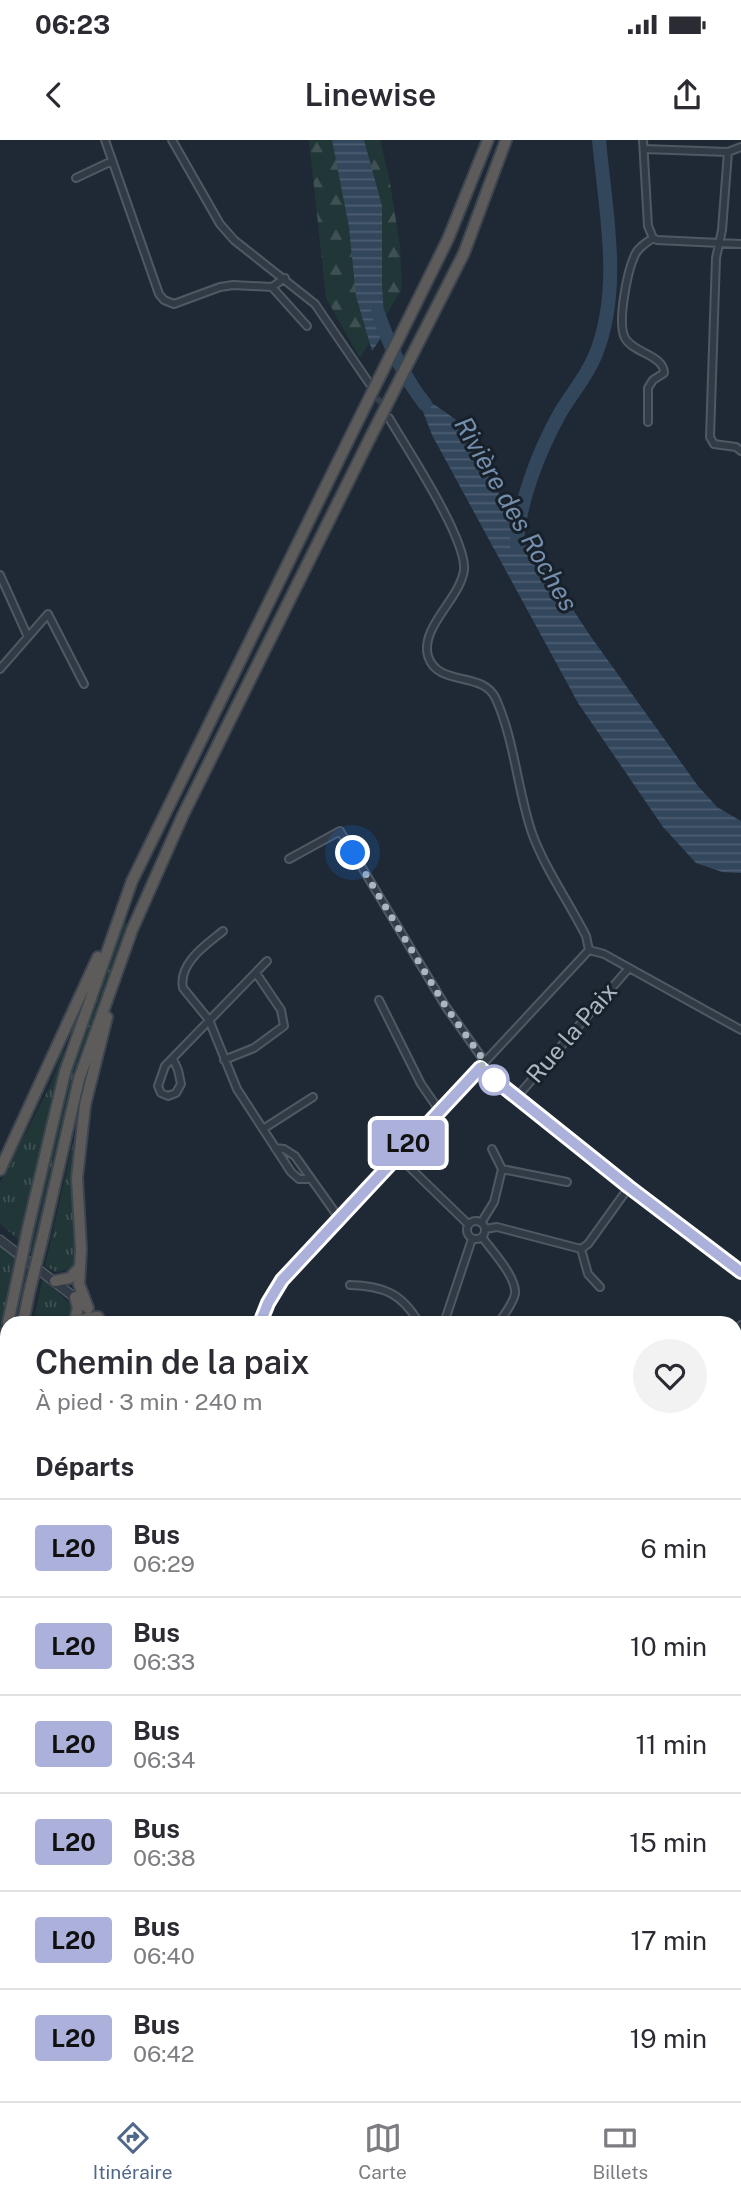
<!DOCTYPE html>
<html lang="fr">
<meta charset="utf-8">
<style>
body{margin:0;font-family:"Public Sans",sans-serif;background:#f2f2f3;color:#2b2b33;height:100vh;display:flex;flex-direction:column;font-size:26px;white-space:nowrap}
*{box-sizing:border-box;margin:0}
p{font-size:23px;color:#7c7c81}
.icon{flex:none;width:38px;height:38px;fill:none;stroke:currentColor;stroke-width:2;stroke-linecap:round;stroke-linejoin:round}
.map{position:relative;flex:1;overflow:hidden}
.side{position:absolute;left:0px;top:1176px;width:742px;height:786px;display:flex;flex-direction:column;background:#fff;border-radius:21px 21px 0 0;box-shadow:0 2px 5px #0004}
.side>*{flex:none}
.badge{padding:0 14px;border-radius:5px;font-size:24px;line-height:46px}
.you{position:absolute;width:35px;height:35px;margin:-18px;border:5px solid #fff;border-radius:50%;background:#1a73e8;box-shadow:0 0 0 10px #1a73e833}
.map>.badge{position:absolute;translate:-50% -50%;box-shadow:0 0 0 4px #fff}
h2{padding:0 35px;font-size:26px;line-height:63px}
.round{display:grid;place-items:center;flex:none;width:74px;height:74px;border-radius:37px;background:#f2f2f3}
.overview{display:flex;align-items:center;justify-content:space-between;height:119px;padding:0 35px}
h1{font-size:33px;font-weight:600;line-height:52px}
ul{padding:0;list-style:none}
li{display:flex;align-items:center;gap:21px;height:98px;padding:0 35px;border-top:2px solid #e1e1e2}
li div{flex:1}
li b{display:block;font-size:26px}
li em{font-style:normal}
li .badge{min-width:77px;font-weight:700;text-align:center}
.status{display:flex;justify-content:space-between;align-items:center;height:49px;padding:0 35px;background:#fff;direction:ltr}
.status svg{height:19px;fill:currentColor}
header{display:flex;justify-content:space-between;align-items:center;height:91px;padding:0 35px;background:#fff;font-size:32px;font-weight:600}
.menu{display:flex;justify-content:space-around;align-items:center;height:98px;border-top:2px solid #e1e1e2;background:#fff;font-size:19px;color:#7c7c81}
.menu a{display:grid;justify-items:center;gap:4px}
.menu .selected{color:#4f688b}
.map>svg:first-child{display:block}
.grass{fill:url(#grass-tufts)}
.forest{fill:url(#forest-firs)}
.water{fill:url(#water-rules)}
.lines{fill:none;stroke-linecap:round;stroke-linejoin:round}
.stream{stroke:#32465c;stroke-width:2.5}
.river{stroke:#32465c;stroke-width:14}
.minor-tunnel{stroke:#343e4a;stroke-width:6;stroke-dasharray:6 3;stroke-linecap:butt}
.minor-casing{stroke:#4f5964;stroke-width:10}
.tertiary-casing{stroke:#4f5964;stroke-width:11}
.secondary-casing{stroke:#4f5964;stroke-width:12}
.trunk-casing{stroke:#3d4650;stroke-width:14}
.minor{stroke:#323b45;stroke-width:6}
.tertiary{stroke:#323b45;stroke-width:8}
.secondary{stroke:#404a58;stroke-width:9}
.trunk{stroke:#5d5c5a;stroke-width:10}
.trunk-bridge-casing{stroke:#3d4650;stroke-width:14;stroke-linecap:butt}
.trunk-bridge{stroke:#5d5c5a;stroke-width:10}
.line-casing{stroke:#fff;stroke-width:16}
.line{stroke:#abb1da;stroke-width:10}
.walk{stroke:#abb6c3;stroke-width:7;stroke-dasharray:0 12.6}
.stop-dot{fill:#fff;stroke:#abb1da;stroke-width:3.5}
.labels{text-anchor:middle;stroke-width:6;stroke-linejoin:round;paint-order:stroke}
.street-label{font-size:24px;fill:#abb6c3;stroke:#18202a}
.water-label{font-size:26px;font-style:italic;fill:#748eac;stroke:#18202a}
</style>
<div class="status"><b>06:23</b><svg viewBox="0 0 49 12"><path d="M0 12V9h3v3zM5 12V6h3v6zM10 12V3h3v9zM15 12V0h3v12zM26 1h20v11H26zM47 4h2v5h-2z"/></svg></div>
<header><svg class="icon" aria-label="back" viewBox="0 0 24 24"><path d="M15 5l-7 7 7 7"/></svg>Linewise<svg class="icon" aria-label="share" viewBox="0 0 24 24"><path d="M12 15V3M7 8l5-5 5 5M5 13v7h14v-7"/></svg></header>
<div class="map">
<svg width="741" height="1961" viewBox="0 0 741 1961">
<defs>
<pattern id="grass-tufts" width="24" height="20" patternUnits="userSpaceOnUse" patternTransform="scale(1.75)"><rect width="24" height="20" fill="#213637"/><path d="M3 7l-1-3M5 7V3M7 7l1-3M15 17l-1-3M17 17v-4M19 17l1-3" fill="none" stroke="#3f5152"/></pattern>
<pattern id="forest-firs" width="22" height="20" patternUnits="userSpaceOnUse" patternTransform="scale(1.75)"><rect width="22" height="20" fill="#213637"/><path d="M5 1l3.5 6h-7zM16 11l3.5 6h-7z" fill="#3f5152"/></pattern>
<pattern id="water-rules" width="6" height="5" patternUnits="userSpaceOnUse" patternTransform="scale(1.75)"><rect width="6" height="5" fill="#32465c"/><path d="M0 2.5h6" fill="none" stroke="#4d5e72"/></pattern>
</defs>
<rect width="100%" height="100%" fill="#1f2935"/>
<path class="grass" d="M123,780L127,783L80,919L56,1007L34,1114L29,1112L75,918Z
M62,911L66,913L53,956L19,1100L0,1084V1043L52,942Z
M77,985L71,1041L76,1122L71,1129L56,1132L45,1126Z
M0,1106L16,1117L0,1192Z
M43,1138L72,1166L73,1173L67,1183H33Z"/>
<path class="forest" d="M309,0H380L389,37L400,106L402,149L360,218L326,158Z"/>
<path class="water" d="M332,0H364L382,66V146L385,192L372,211L356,156L349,87Z
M415,251L455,279L518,386L589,494L698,646L717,667L741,681V733L722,732L696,723L663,687L578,563L432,295Z"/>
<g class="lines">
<path class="stream" d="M0,1634L7,1636
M735,1671L741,1677"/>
<path class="river" d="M378,173C389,204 404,238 425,264
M517,405C518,364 539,311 559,275C570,255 586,238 595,216C623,149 605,69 599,0"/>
<path class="minor-tunnel" d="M373,250L385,271"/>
<g class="minor-casing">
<path id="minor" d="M105,0L159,154L164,160L174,164L220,147L233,145L272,147L285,138
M172,0L220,84L234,100L315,164L369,243
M643,0L648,86L653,98
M644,9L728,12L741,7
M728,12L722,90L716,118L710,297L714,304L736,307L741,311
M76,38L112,21
M653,98L657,100L741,104
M272,147L307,186
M389,278C407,309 467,399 464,430C460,459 420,487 428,516C438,548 483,530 496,559C515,602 517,649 532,693C545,729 569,762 586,796L589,810
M648,282V248L653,240L664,233C664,215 633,213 625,198C617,183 627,133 634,117C637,108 646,103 653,98
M0,435L28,497
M0,529L48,474L84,544
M289,719L340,691L446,867L485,922
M223,791C207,804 178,823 183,848L209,880L237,949L291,1032L299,1039H310
M589,810L604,814L741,890
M379,860L421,944L439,970
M173,919L178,930L181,944L176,953L168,956L161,953L158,946L165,926L267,821
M224,920L254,908L284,886L281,870L256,833
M480,928L741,1132
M516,958L629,828
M263,989L313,957
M275,1008L284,1009L295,1016L339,1078
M397,1015L468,1084
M502,1029L567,1042
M467 1090a9 9 0 1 1 18 0a9 9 0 1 1-18 0Z
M481,1083L494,1062L502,1029L492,1009
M485,1089L497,1087L581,1109
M482,1097C491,1110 517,1137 515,1154C513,1164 504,1174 499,1183
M350,1145C383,1146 402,1153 419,1183
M600,1147L588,1134L581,1109L588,1104L629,1047
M260,1183L268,1163L282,1140L589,810
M444,1183L472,1099
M735,1192L741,1185
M735,1354L739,1364L735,1373
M735,1811L741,1805
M735,1844L741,1848
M664,1955L671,1961"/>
</g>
<g class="tertiary-casing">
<path id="tertiary" d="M0,1100L78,1160
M735,1620L741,1624"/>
</g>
<g class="secondary-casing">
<path id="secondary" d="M735,1794L741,1788
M570,1961L576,1955"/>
</g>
<g class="trunk-casing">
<path id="trunk" d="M448,99L488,0
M464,113L506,0
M0,1030L98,817
M28,1088L65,932L132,741L353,291
M43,1096L79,939L132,790L183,675L370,298
M55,1141L70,1138L80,1127
M88,1168L79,1144L81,1109L77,1038L85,965L107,877
M8,1183L15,1150
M23,1183L29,1153
M74,1183L78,1168L75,1157
M75,1183L88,1178L98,1177
M0,1224L7,1190
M0,1296L7,1262
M0,1360L7,1334"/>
</g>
<use href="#minor" class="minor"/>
<use href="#tertiary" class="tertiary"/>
<use href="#secondary" class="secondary"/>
<use href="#trunk" class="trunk"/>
<g class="trunk-bridge-casing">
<path id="trunk-bridge" d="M353,291L448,99
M370,298L464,113
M15,1150L28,1088
M29,1153L43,1096"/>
</g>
<use href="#trunk-bridge" class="trunk-bridge"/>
</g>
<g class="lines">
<g class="line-casing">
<path id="line" d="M260,1183L268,1163L282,1140L480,928L629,1047L741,1132"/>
</g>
<use href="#line" class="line"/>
<path class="walk" d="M353,713L446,867L485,922L480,928L494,940"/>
</g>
<circle class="stop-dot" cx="494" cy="940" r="14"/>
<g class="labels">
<g class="street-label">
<text transform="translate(572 893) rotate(-49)" y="8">Rue la Paix</text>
</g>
<g class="water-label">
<text transform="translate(516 374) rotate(60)" y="9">Rivière des Roches</text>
</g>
</g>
</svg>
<div class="you" style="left:353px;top:713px"></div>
<b class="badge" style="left:408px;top:1003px;background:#abb1da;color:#111">L20</b>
<section class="side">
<div class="overview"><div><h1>Chemin de la paix</h1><p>À pied · 3 min · 240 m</p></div><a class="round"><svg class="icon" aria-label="heart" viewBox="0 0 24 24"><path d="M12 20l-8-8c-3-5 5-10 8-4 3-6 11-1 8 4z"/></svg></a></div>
<h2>Départs</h2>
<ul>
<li><span class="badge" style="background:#abb1da;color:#111">L20</span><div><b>Bus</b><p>06:29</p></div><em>6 min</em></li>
<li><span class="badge" style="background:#abb1da;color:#111">L20</span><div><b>Bus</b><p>06:33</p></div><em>10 min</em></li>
<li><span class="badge" style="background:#abb1da;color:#111">L20</span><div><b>Bus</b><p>06:34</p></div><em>11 min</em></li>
<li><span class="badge" style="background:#abb1da;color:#111">L20</span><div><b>Bus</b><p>06:38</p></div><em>15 min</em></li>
<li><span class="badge" style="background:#abb1da;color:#111">L20</span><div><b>Bus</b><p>06:40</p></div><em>17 min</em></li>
<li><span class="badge" style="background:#abb1da;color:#111">L20</span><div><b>Bus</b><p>06:42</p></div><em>19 min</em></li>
</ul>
</section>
</div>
<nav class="menu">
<a class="selected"><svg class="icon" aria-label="directions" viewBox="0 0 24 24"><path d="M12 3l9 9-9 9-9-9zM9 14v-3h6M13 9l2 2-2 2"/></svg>Itinéraire</a>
<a><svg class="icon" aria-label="map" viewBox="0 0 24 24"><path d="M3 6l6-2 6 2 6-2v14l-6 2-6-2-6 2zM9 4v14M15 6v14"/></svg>Carte</a>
<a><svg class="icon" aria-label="tickets" viewBox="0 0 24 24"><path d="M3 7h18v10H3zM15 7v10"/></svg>Billets</a>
</nav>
